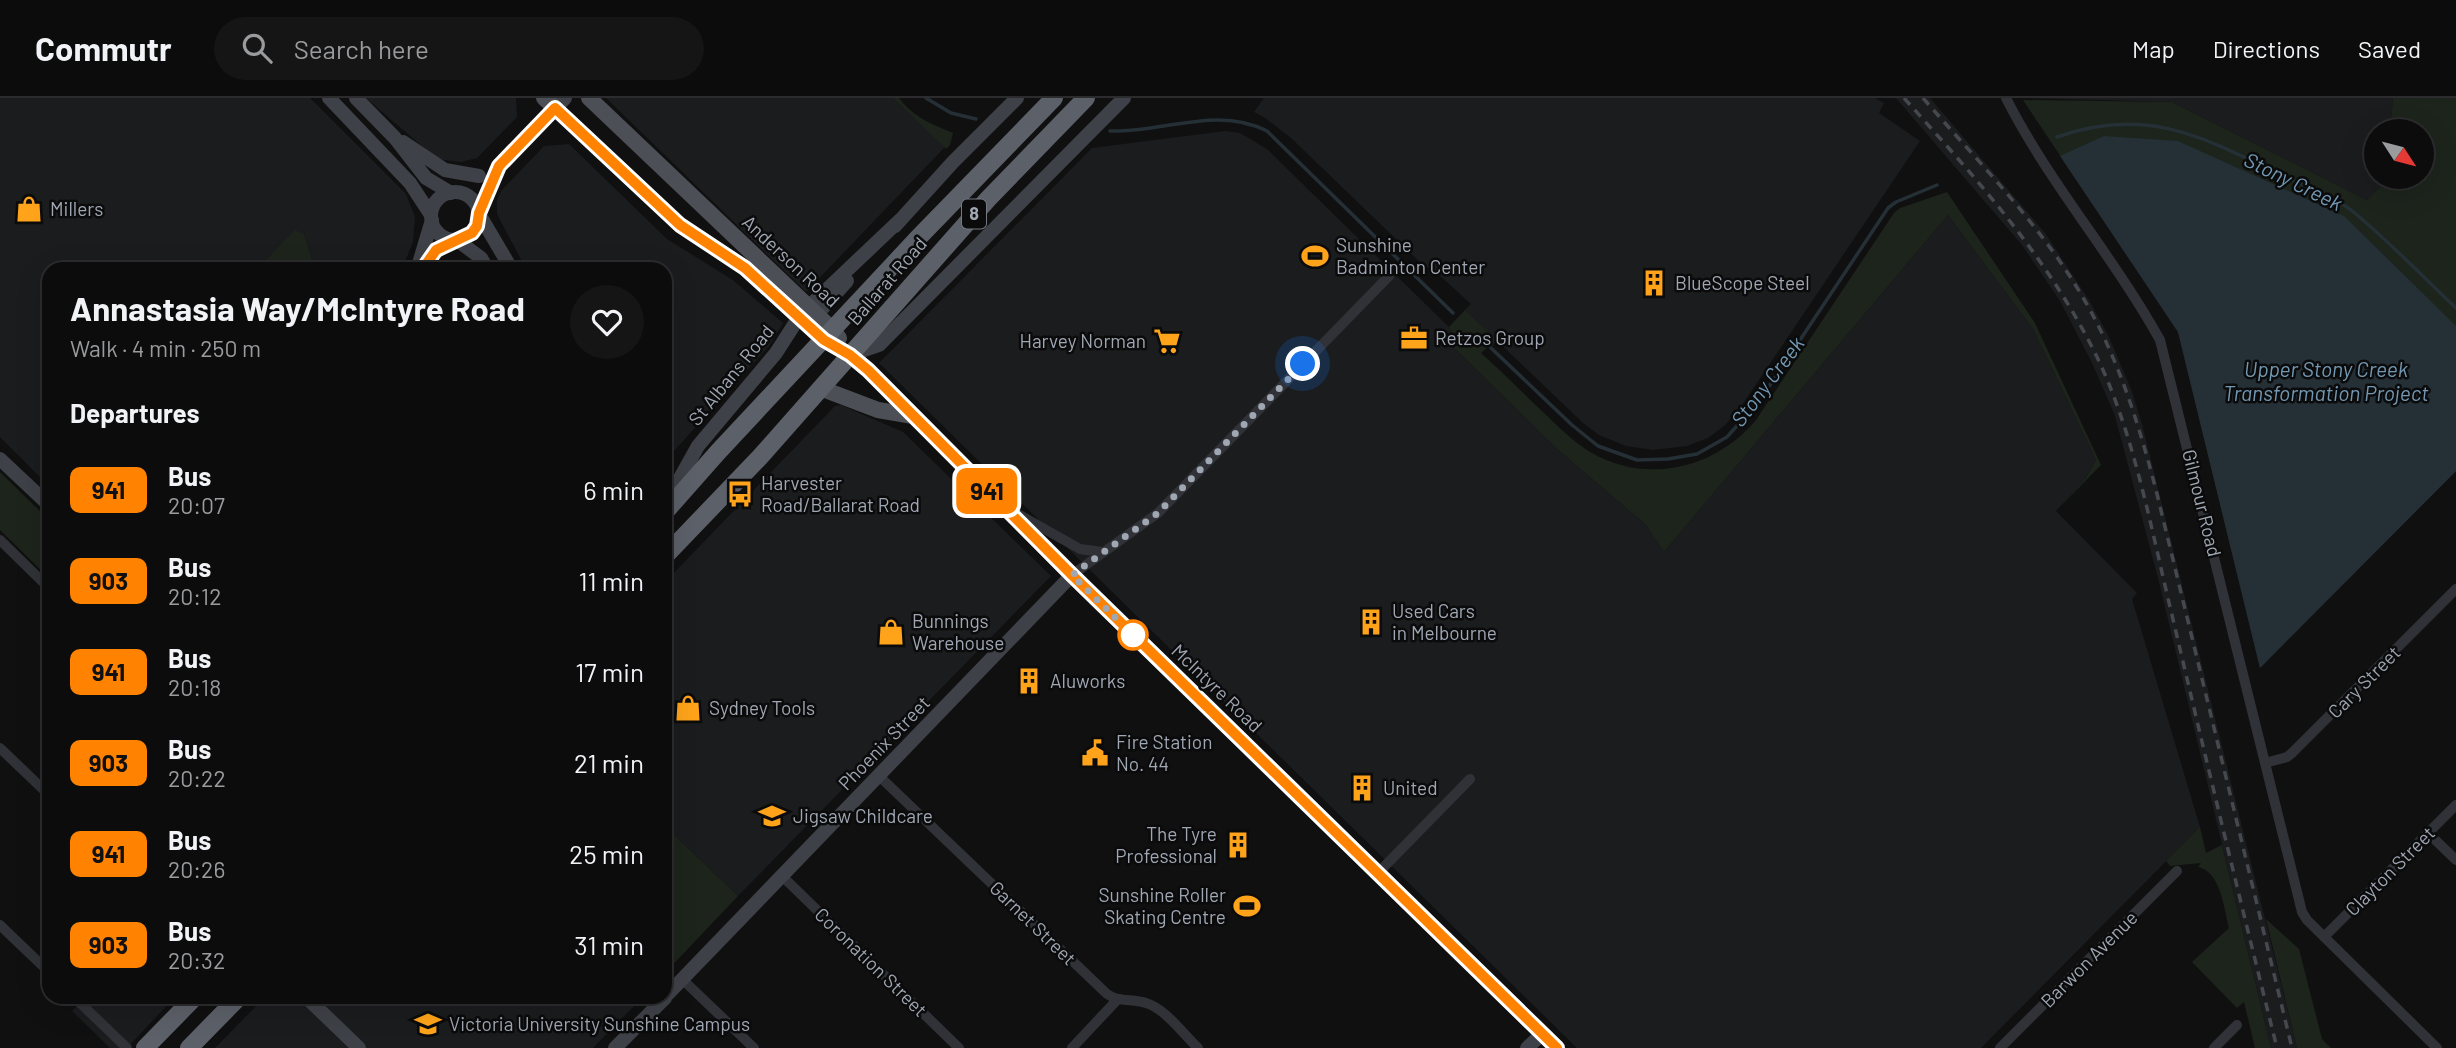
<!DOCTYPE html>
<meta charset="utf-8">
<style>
body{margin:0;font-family:Barlow,sans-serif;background:#151516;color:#f1f3f6;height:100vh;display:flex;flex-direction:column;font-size:26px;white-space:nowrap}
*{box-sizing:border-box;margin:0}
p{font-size:23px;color:#9a9b9d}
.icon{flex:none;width:38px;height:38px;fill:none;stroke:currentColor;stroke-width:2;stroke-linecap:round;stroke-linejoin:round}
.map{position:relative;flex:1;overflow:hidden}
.panel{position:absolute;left:42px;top:164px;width:630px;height:742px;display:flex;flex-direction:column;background:#0c0c0d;border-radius:21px;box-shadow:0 7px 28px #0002,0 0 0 2px #2c2c2e}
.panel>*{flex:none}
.badge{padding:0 14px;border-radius:10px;font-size:24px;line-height:46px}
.needle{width:46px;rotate:126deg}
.tools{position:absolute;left:2364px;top:21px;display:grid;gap:14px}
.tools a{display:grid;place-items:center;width:70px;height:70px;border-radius:50%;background:#0c0c0d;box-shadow:0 7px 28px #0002,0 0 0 2px #2c2c2e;font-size:35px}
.you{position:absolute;width:35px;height:35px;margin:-18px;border:5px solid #fff;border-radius:50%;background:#1a73e8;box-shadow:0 0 0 10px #1a73e833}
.map>.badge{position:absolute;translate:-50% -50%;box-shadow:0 0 0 4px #fff}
h2{padding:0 28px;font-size:26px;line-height:63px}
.round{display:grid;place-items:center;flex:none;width:74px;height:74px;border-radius:37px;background:#151516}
.overview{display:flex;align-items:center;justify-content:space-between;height:119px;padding:0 28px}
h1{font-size:33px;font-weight:700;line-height:52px}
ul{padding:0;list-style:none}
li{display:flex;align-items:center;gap:21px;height:91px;padding:0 28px}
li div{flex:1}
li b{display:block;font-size:26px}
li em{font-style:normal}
li .badge{min-width:77px;font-weight:700;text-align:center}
header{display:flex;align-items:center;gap:42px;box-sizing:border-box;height:98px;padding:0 35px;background:#0c0c0d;border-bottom:2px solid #2c2c2e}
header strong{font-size:33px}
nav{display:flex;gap:38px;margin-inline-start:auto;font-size:24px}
.search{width:490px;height:63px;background:#151516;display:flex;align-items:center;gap:18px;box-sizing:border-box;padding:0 24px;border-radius:38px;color:#9a9b9d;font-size:26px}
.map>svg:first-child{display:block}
.built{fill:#1b1c1e}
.green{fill:#1c241c}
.water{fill:#252f36}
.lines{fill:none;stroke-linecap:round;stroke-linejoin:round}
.stream{stroke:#252f36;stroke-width:3.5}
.street{stroke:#303237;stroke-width:10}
.secondary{stroke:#3e4147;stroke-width:14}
.primary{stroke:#4c4f56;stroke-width:16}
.highway{stroke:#5c6068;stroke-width:18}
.rail{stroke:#45484e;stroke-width:3.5;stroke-dasharray:9 7;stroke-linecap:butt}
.line-casing{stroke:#fff;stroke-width:16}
.line{stroke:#ff8200;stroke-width:10}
.walk{stroke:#9fa7b3;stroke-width:7;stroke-dasharray:0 12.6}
.stop-dot{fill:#fff;stroke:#ff8200;stroke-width:3.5}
.labels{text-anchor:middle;stroke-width:5;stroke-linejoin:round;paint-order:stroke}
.shield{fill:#0b0b0c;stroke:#737881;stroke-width:2}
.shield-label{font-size:18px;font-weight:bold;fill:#9fa7b3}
.poi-label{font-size:19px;fill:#9fa7b3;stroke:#0b0b0c;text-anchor:start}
.street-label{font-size:19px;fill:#9fa7b3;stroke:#0b0b0c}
.water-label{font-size:21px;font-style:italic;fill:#7298b3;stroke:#0b0b0c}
</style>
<header>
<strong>Commutr</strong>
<div class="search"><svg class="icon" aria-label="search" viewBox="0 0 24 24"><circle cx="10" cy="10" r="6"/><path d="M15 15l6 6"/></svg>Search here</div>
<nav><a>Map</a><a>Directions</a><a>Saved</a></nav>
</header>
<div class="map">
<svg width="2456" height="950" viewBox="0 0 2456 950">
<rect width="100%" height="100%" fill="#101011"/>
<path class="built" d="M0,0H310L406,96L415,119L413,144L402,171H315L304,136L295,133L257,171L49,172V388L0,339Z
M366,0H516L517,19L477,60L461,64L437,61Z
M606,0H893L945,49L806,194Z
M1264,0H1875L1884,5L1879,15L1920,43L1738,313L1724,328L1708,340L1687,348L1653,352L1626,348L1599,337L1583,325L1465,212L1471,206L1438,176L1423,167L1291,40L1265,20L1254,14Z
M1896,0H1930L2045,135L2089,202L2109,239L2131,291L2142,326L2297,950H2271L2159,484L2115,318L2093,267L2060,203L2022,147Z
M2023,0H2393L2390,33H2376V79H2385V84L2367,102L2172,4Z
M1225,33L1240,35L1267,51L1453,233L1445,241L1556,350L1646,427L1664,454L1948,117L2033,231L2096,362L2085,381L2056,413L2137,495L2132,501L2200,729L1981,950H1577L879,265L1092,50Z
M569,46L667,141L733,182L783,225L769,248L665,363V172L526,171L497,116V103L501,93L544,48Z
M841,307L903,334L1051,478L738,798L665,728V484L835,308Z
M85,900H174L127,950H110L72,913Z
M264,900H642L593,950H215Z"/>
<path class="green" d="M893,0H899C913,19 932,26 953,35L950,47L946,51Z
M2393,0H2456V373L2260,570L2178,234L2023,2L2172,4L2367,102L2385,84V79H2422V33H2390Z
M1947,94L2035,225L2101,367L2056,413L2085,381L2096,362L2033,231L1948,117L1664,454L1646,427L1556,350L1445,241L1452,233L1449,229L1465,212L1497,242L1491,249L1489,248L1481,255C1502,274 1522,294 1543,314C1559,329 1573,344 1592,355C1648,387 1716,370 1756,322L1894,115L1900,110Z
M295,132L304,136L315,171H257Z
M0,374L49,422V480L0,432Z
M665,728L738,798L665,875Z
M2200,729L2206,755L2222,747L2271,950H2255L2244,904L2237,910L2192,864L2229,830C2224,811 2221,774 2198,769L2201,765L2170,768L2166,763Z
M2266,821L2299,851L2322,941L2331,950H2297Z"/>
<path class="water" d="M2104,38L2178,43L2344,118L2456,228V373L2260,570L2178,234L2060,58Z"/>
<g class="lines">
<path class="stream" d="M926,0L951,15L976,21
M1110,33C1162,35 1218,7 1267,33L1453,215
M2057,39C2148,7 2204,40 2284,78C2305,89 2332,97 2351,112C2388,142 2421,177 2456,210
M1491,250L1572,327L1598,348L1637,362L1668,361L1697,356L1727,339L1760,302L1888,110L1896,104L1937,87"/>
<path class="street" d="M2006,0C2049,85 2114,159 2160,242L2302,814L2307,822L2437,950
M1018,416L1080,451L1102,454
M0,442L49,490
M1072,477L1158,415L1389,178
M0,650L49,697
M2265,665L2287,659L2292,655L2456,491
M879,678L1107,896C1120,905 1132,900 1146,905C1166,911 1183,936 1198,950
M2428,735L2456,762
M1377,776L1470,681
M782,778L959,950
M0,827L49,874
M2324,839L2456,707
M682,881L754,950
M75,900L127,950
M1072,950L1117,902
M2000,950L2177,773
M2214,950L2237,927"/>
<path class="secondary" d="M329,0L410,85L431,117
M356,0L395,40L426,80L451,95
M403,44L445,72L479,78
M431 118a24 24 0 1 1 48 0a24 24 0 1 1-48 0Z
M479,115L499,68L565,0
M479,116L512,172
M895,128L953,64L1017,0
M457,142L481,160L488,172
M417,172L432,122
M422,172L434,155L455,142
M809,225L847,183
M850,257L879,247L1124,0
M0,361L49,407
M665,407L698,348L776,255L801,216L900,122
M665,899L1072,477
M307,900L359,950
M615,950L665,900
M1527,950L1542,936"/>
<path class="primary" d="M544,0L680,127L745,170L824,242L850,257L868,272L1072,477L1557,950
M589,0L833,232L839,240
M820,290L878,312L913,318"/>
<path class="highway" d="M665,414L718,354L918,140L1054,0
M665,458L760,359L988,101L1086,0
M145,950L194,900
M189,950L238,900"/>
<path class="rail" d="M1904,0C1974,78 2044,155 2092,249C2133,328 2151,431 2172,517C2206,662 2241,806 2277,950
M1923,0C1979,65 2042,128 2085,203C2119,262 2139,327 2156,392L2292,950"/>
</g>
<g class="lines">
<g class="line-casing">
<path id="line" d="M422,172L436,152L472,135L477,128L479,115L499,68L555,10L680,127L745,170L824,242L850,257L868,272L1072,477L1557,950"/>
</g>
<use href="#line" class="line"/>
<path class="walk" d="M1133,537L1072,477L1158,415L1303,266"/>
</g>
<defs>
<g id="shop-bare" transform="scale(2.1)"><path d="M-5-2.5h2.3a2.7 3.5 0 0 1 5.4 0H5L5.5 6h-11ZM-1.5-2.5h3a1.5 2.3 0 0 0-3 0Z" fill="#ffa41a" stroke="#0b0b0c" stroke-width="2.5" paint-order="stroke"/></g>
<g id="stadium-bare" transform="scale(2.1)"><path d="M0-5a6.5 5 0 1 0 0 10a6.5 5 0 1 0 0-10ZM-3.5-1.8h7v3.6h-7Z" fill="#ffa41a" stroke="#0b0b0c" stroke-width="2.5" paint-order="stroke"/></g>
<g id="building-bare" transform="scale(2.1)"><path d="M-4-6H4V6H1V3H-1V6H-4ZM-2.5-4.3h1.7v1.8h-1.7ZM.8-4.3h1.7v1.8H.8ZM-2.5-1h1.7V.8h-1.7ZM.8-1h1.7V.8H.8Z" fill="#ffa41a" stroke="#0b0b0c" stroke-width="2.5" paint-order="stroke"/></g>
<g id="office-bare" transform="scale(2.1)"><path d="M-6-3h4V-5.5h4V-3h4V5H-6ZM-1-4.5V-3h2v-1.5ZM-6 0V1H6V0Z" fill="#ffa41a" stroke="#0b0b0c" stroke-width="2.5" paint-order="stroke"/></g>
<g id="supermarket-bare" transform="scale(2.1)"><path d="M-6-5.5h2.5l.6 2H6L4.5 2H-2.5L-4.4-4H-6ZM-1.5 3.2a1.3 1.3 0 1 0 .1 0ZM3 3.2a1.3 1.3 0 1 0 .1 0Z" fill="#ffa41a" stroke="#0b0b0c" stroke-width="2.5" paint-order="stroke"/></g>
<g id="bus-bare" transform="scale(2.1)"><path d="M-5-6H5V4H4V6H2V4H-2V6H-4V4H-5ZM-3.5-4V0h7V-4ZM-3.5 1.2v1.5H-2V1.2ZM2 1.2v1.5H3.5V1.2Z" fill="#ffa41a" stroke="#0b0b0c" stroke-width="2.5" paint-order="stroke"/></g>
<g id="civic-bare" transform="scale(2.1)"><path d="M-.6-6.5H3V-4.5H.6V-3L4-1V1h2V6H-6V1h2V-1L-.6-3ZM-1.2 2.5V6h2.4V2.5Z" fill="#ffa41a" stroke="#0b0b0c" stroke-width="2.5" paint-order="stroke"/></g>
<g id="school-bare" transform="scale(2.1)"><path d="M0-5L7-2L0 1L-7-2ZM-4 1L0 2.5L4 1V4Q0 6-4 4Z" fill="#ffa41a" stroke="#0b0b0c" stroke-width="2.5" paint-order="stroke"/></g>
<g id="university-bare" transform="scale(2.1)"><path d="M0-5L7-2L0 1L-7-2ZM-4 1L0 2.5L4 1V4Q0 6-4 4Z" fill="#ffa41a" stroke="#0b0b0c" stroke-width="2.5" paint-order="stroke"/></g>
</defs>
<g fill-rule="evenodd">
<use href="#shop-bare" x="29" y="111"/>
<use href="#stadium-bare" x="1315" y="158"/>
<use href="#building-bare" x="1654" y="185"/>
<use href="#office-bare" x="1414" y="240"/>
<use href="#supermarket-bare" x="1167" y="243"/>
<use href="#bus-bare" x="740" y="396"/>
<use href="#building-bare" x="1371" y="524"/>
<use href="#shop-bare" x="891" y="534"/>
<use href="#building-bare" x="1029" y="583"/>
<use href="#shop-bare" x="688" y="610"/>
<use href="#civic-bare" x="1095" y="655"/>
<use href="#building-bare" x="1362" y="690"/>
<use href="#school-bare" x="772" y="718"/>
<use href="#building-bare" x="1238" y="747"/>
<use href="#stadium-bare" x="1247" y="808"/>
<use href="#university-bare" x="428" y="926"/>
</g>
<circle class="stop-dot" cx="1133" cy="537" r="14"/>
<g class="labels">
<rect class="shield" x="962" y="101.5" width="24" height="29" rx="5"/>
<g class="shield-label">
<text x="974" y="122">8</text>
</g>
<g class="poi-label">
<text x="50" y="118">Millers</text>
<text x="1336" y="154">Sunshine<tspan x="1336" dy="22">Badminton Center</tspan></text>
<text x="1675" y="192">BlueScope Steel</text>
<text x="1435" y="247">Retzos Group</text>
<text x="1146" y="250" text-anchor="end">Harvey Norman</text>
<text x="761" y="392">Harvester<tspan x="761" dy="22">Road/Ballarat Road</tspan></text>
<text x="1392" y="520">Used Cars<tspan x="1392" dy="22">in Melbourne</tspan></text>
<text x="912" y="530">Bunnings<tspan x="912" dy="22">Warehouse</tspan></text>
<text x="1050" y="590">Aluworks</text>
<text x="709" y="617">Sydney Tools</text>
<text x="1116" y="651">Fire Station<tspan x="1116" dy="22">No. 44</tspan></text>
<text x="1383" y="697">United</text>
<text x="793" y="725">Jigsaw Childcare</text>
<text x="1217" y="743" text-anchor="end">The Tyre<tspan x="1217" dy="22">Professional</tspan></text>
<text x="1226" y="804" text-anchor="end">Sunshine Roller<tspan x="1226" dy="22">Skating Centre</tspan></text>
<text x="449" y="933">Victoria University Sunshine Campus</text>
</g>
<g class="street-label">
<text transform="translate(791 163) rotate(43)" y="7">Anderson Road</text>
<text transform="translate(887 183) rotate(-49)" y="7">Ballarat Road</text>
<text transform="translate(731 277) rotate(-51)" y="7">St Albans Road</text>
<text transform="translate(2202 405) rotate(76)" y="7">Gilmour Road</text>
<text transform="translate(2364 584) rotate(-45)" y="7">Cary Street</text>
<text transform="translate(1217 590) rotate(44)" y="7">McIntyre Road</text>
<text transform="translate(884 645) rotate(-46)" y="7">Phoenix Street</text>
<text transform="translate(2390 773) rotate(-45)" y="7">Clayton Street</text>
<text transform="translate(1033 825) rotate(44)" y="7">Garnet Street</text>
<text transform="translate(2089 861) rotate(-45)" y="7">Barwon Avenue</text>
<text transform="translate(871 864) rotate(44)" y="7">Coronation Street</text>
</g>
<g class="water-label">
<text transform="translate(2293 84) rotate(26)" y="7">Stony Creek</text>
<text x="2326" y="279">Upper Stony Creek<tspan x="2326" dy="24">Transformation Project</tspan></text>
<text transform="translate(1768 284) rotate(-53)" y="7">Stony Creek</text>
</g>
</g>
</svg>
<div class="tools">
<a><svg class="needle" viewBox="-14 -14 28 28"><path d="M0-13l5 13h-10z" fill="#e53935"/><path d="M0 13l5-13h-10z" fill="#9a9b9d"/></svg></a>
</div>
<div class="you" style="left:1303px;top:266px"></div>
<b class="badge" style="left:987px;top:393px;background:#ff8200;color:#111">941</b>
<section class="panel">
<div class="overview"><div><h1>Annastasia Way/McIntyre Road</h1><p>Walk · 4 min · 250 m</p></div><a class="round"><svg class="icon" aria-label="heart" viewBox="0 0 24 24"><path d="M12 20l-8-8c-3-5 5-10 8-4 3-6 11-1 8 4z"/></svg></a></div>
<h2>Departures</h2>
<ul>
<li><span class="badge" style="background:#ff8200;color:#111">941</span><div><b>Bus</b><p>20:07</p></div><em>6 min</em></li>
<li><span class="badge" style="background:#ff8200;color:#111">903</span><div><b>Bus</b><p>20:12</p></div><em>11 min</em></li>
<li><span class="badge" style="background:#ff8200;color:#111">941</span><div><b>Bus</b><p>20:18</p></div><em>17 min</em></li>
<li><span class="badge" style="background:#ff8200;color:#111">903</span><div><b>Bus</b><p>20:22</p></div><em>21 min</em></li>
<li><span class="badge" style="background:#ff8200;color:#111">941</span><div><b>Bus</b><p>20:26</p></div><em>25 min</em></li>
<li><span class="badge" style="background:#ff8200;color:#111">903</span><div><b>Bus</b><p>20:32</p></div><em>31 min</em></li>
</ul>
</section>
</div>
